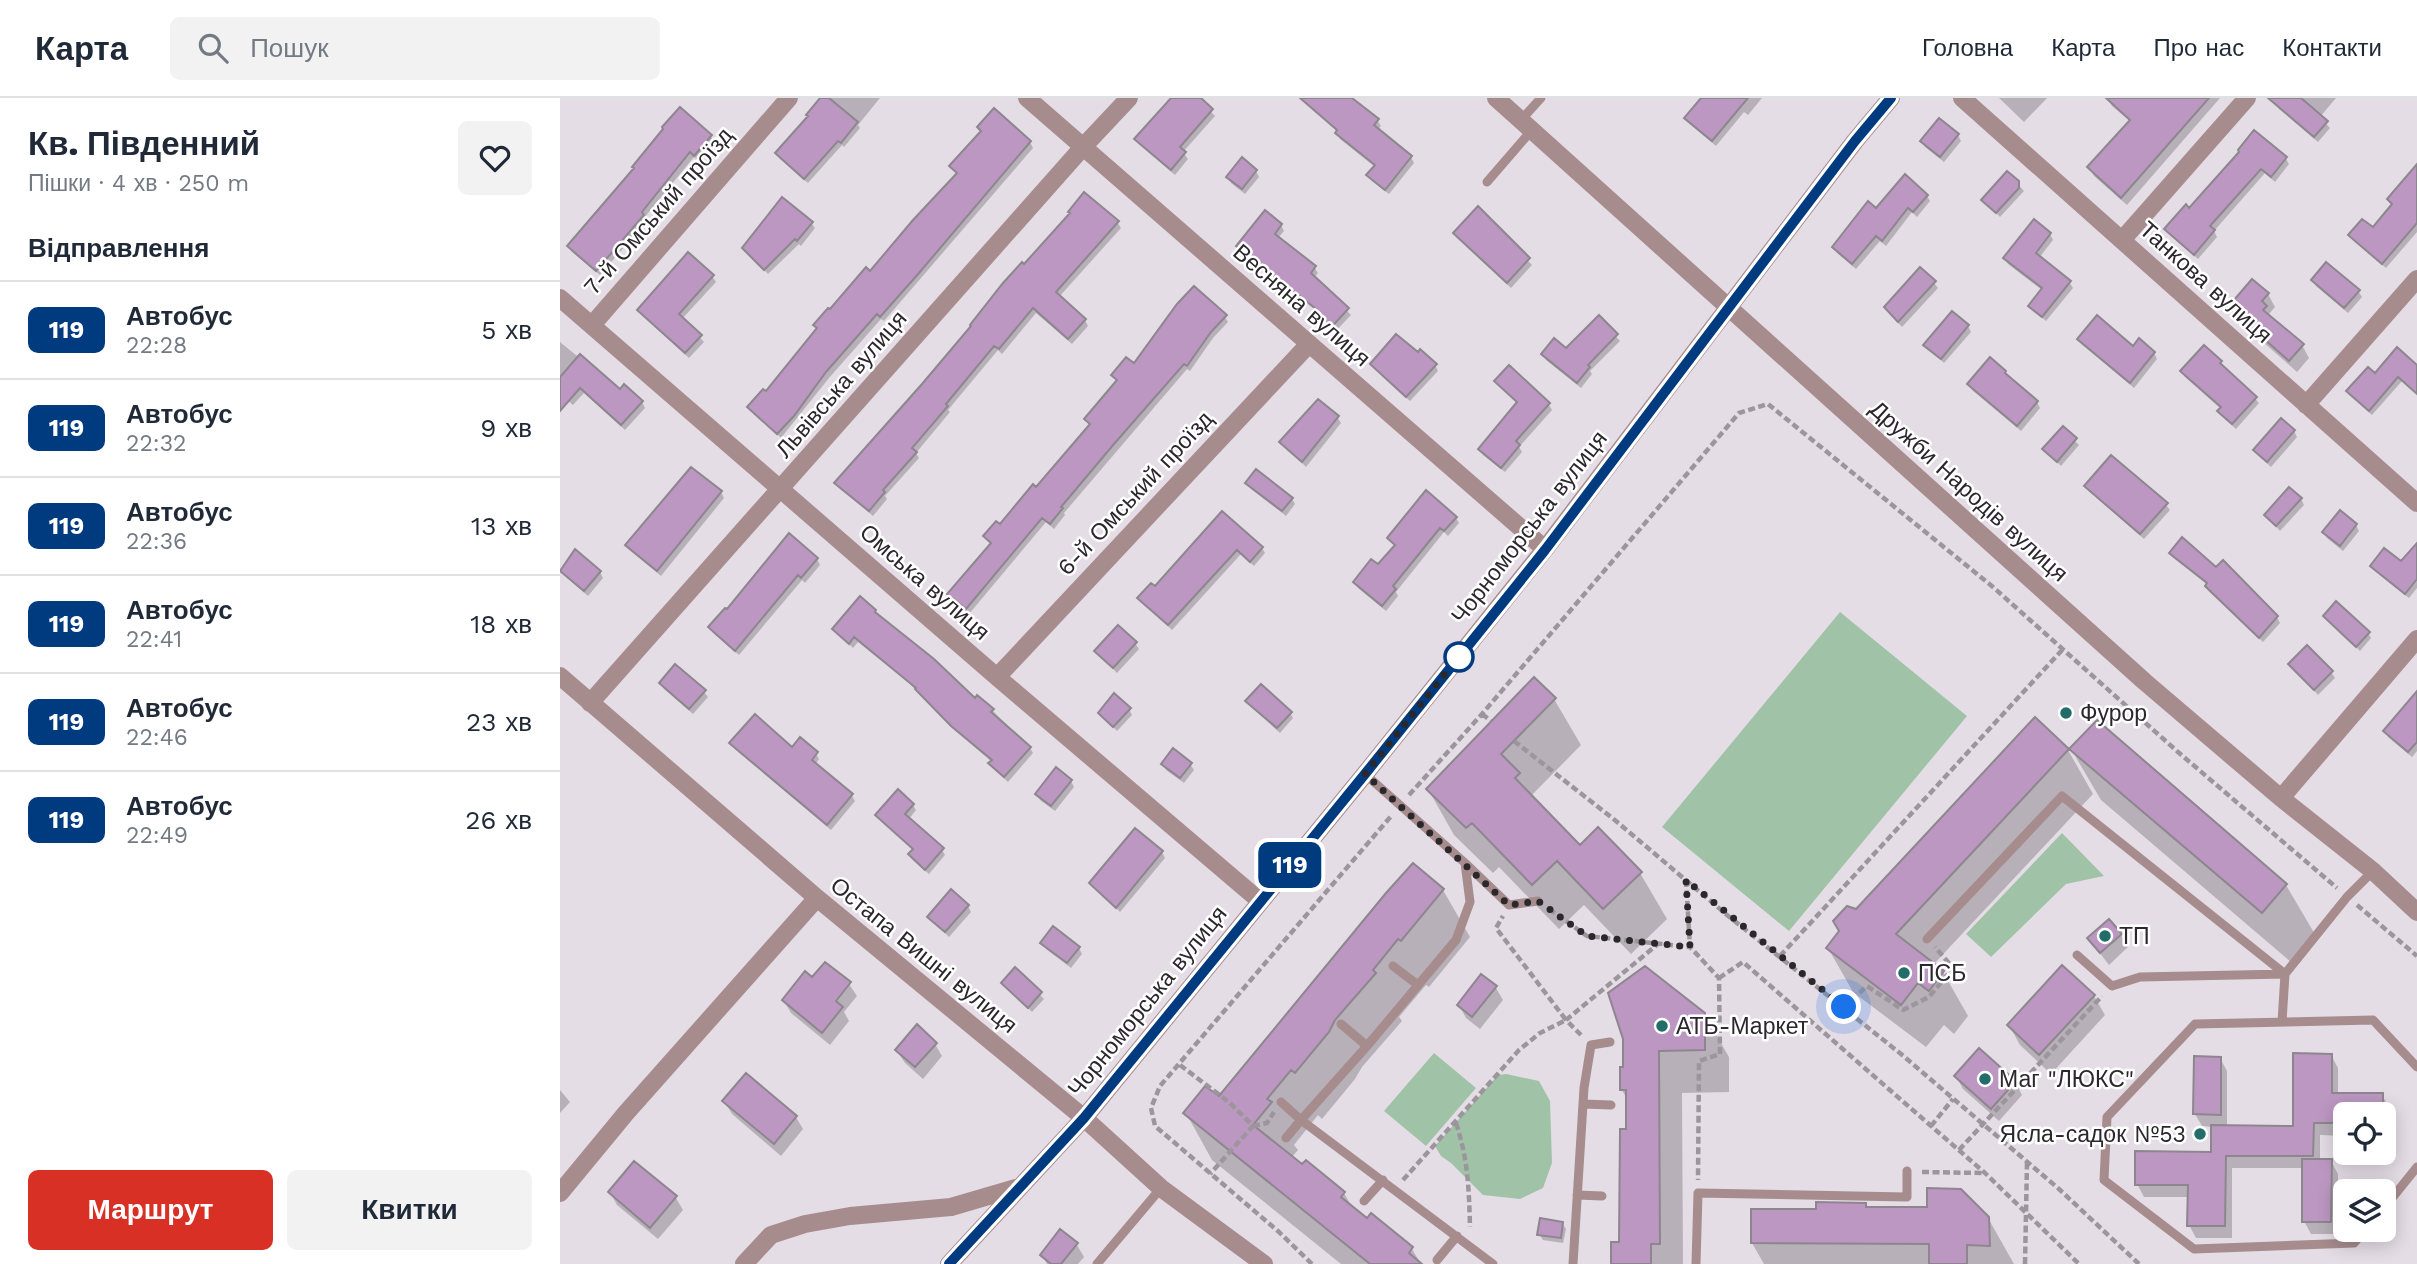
<!DOCTYPE html>
<html lang="uk">
<meta charset="utf-8">
<style>
body{margin:0;font-family:"Work Sans",sans-serif;background:#f2f2f3;color:#1f2937;height:100vh;display:flex;flex-direction:column;font-size:26px;white-space:nowrap}
*{box-sizing:border-box;margin:0}
p{font-size:23px;color:#747a83}
.icon{flex:none;width:38px;height:38px;fill:none;stroke:currentColor;stroke-width:2;stroke-linecap:round;stroke-linejoin:round}
.map{position:relative;flex:1;overflow:hidden}
.sheet{display:flex;flex-direction:column;background:#fff;width:560px}
.sheet>*{flex:none}
.badge{padding:0 14px;border-radius:10px;font-size:24px;line-height:46px}
.tools{position:absolute;left:1773px;top:1004px;display:grid;gap:14px}
.tools a{display:grid;place-items:center;width:63px;height:63px;border-radius:10px;background:#fff;box-shadow:0 4px 18px #0003;font-size:35px}
.you{position:absolute;width:35px;height:35px;margin:-18px;border:5px solid #fff;border-radius:50%;background:#1a73e8;box-shadow:0 0 0 10px #1a73e833}
.map>.badge{position:absolute;translate:-50% -50%;box-shadow:0 0 0 4px #fff}
h2{padding:0 28px;font-size:26px;line-height:63px}
.round{display:grid;place-items:center;flex:none;width:74px;height:74px;border-radius:10px;background:#f2f2f3}
.headline{display:flex;align-items:center;justify-content:space-between;height:119px;padding:0 28px}
h1{font-size:33px;font-weight:800;line-height:52px}
.primary-button{display:flex;gap:14px;margin-top:auto;padding:14px 28px}
.primary-button a{flex:1;height:80px;border-radius:10px;background:#d93025;color:#fff;font-size:28px;font-weight:800;line-height:80px;text-align:center}
.primary-button a+a{background:#f2f2f3;color:#1f2937}
ul{padding:0;list-style:none}
li{display:flex;align-items:center;gap:21px;height:98px;padding:0 28px;border-top:2px solid #e0e1e3}
li div{flex:1}
li b{display:block;font-size:26px}
li em{font-style:normal}
li .badge{min-width:77px;font-weight:700;text-align:center}
header{display:flex;align-items:center;gap:42px;box-sizing:border-box;height:98px;padding:0 35px;background:#fff;border-bottom:2px solid #e0e1e3}
header strong{font-size:33px}
nav{display:flex;gap:38px;margin-inline-start:auto;font-size:24px}
.search{width:490px;height:63px;background:#f2f2f3;display:flex;align-items:center;gap:18px;box-sizing:border-box;padding:0 24px;border-radius:10px;color:#747a83;font-size:26px}
main{display:flex;flex:1;min-height:0}
.map>svg:first-child{display:block}
.green{fill:#a0c3a8}
.shadow{fill:#0003}
.building{fill:#bc97c2;stroke:#8d868e;stroke-width:2}
.lines{fill:none;stroke-linecap:round;stroke-linejoin:round}
.path{stroke:#9c969c;stroke-width:4.5;stroke-dasharray:7 3.5;stroke-linecap:butt}
.lane{stroke:#a78c8e;stroke-width:9}
.street{stroke:#a78c8e;stroke-width:18}
.line-casing{stroke:#fff;stroke-width:16}
.line{stroke:#003b80;stroke-width:10}
.walk{stroke:#2b282b;stroke-width:7;stroke-dasharray:0 12.6}
.stop-dot{fill:#fff;stroke:#003b80;stroke-width:3.5}
.poi-dot{fill:#226d6a;stroke:#fff;stroke-width:2.5}
.labels{text-anchor:middle;stroke-width:5;stroke-linejoin:round;paint-order:stroke}
.street-label{font-size:23px;fill:#2b282b;stroke:#fff}
.poi-label{font-size:23px;fill:#2b282b;stroke:#fff;text-anchor:start}
</style>
<header>
<strong>Карта</strong>
<div class="search"><svg class="icon" aria-label="search" viewBox="0 0 24 24"><circle cx="10" cy="10" r="6"/><path d="M15 15l6 6"/></svg>Пошук</div>
<nav><a>Головна</a><a>Карта</a><a>Про нас</a><a>Контакти</a></nav>
</header>
<main>
<section class="sheet">
<div class="headline"><div><h1>Кв. Південний</h1><p>Пішки · 4 хв · 250 m</p></div><a class="round"><svg class="icon" aria-label="heart" viewBox="0 0 24 24"><path d="M12 20l-8-8c-3-5 5-10 8-4 3-6 11-1 8 4z"/></svg></a></div>
<h2>Відправлення</h2>
<ul>
<li><span class="badge" style="background:#003b80;color:#fff">119</span><div><b>Автобус</b><p>22:28</p></div><em>5 хв</em></li>
<li><span class="badge" style="background:#003b80;color:#fff">119</span><div><b>Автобус</b><p>22:32</p></div><em>9 хв</em></li>
<li><span class="badge" style="background:#003b80;color:#fff">119</span><div><b>Автобус</b><p>22:36</p></div><em>13 хв</em></li>
<li><span class="badge" style="background:#003b80;color:#fff">119</span><div><b>Автобус</b><p>22:41</p></div><em>18 хв</em></li>
<li><span class="badge" style="background:#003b80;color:#fff">119</span><div><b>Автобус</b><p>22:46</p></div><em>23 хв</em></li>
<li><span class="badge" style="background:#003b80;color:#fff">119</span><div><b>Автобус</b><p>22:49</p></div><em>26 хв</em></li>
</ul>
<div class="primary-button"><a>Маршрут</a><a>Квитки</a></div>
</section>
<div class="map">
<svg width="1857" height="1166" viewBox="0 0 1857 1166">
<rect width="100%" height="100%" fill="#e5dde6"/>
<path class="green" d="M1280,514L1407,618L1229,833L1102,729Z
M1502,735L1544,778L1506,786L1431,859L1406,836Z
M874,955L916,990L866,1048L824,1013Z
M946,976L979,983L990,1003L992,1065L983,1090L960,1101L923,1097L891,1065L881,1058L875,1048L938,977Z"/>
<path class="shadow" d="M263,0H320L298,27L300,30L284,49L282,47L248,85L220,61L217,55L250,19Z
M613,0H638L655,18L623,54L628,61L615,77L580,47L576,42Z
M740,0H783L817,22L821,28L817,32L851,59L854,65L829,96L812,83L809,77L815,69L780,41L778,34Z
M1144,0H1202L1188,17L1184,14L1156,48L1130,26L1126,20Z
M1439,0H1487L1464,24Z
M1548,0H1660L1567,107L1534,78L1529,69L1571,24L1552,8Z
M1721,0H1776L1760,19L1770,30L1758,44L1719,11L1716,5Z
M120,11L151,39L154,44L138,62L134,59L84,120L86,124L40,177L12,154L9,149L75,71Z
M419,30L470,44L473,50L324,223L321,221L269,280L221,340L189,309L206,295L270,214L310,175L398,77L391,69L422,34Z
M1694,35L1726,61L1729,66L1715,84L1705,75L1654,133L1657,139L1638,161L1610,137L1606,131L1630,112L1681,54Z
M1398,37L1401,43L1384,64L1365,49L1362,43Z
M1857,69V134L1826,170L1794,143L1791,137L1813,131L1833,107L1829,102Z
M696,73L699,79L685,96L671,85L668,79Z
M1447,75L1464,93L1440,119L1424,102Z
M1367,98L1370,103L1357,119L1352,114L1326,148L1320,143L1296,171L1277,155L1274,149L1317,112Z
M918,111L972,167L951,190L898,141L895,136Z
M511,116L557,124L561,130L499,199L525,222L528,228L512,246L476,215L442,256L438,252L388,312L390,314L356,355L359,360L325,398L327,401L313,418L280,391L277,385Z
M251,125L255,130L241,148L239,146L208,176L184,150Z
M721,127L724,133L718,140L754,169L758,175L754,180L791,217L772,237L756,223L753,217L757,213L682,154L678,148Z
M1490,136L1493,142L1479,160L1509,184L1513,190L1486,223L1470,208L1482,192L1448,166L1445,160Z
M152,178L156,184L122,221L144,244L129,260L83,218L79,212Z
M1753,183L1798,193L1802,199L1788,215L1756,188Z
M1374,185L1378,190L1342,229L1329,215L1326,210Z
M1708,196L1715,209L1709,216L1713,222L1742,247L1749,260L1737,274L1678,222L1671,209Z
M665,219L668,224L653,240L630,273L627,271L504,415L505,417L494,431L486,424L409,516L393,502L389,496L431,447L425,439L440,429L476,391L531,328L526,321L557,284L553,277Z
M1039,220L1060,243L1030,273L1032,276L1021,290L986,262L983,256L1007,253Z
M1408,228L1411,234L1384,265L1366,247Z
M1519,241L1573,250L1579,243L1594,255L1597,261L1574,290L1523,247Z
M0,244L60,293L82,304L85,310L65,332L24,295L13,307L0,296Z
M858,257L875,267L878,273L850,303L816,272L812,266Z
M1660,264L1699,305L1676,331L1663,319L1659,313L1661,311L1625,279L1622,273Z
M1857,269V292L1855,295L1842,283L1812,317L1792,299L1788,294Z
M949,270L989,307L992,312L959,349L962,354L945,374L923,357L920,351L958,306L936,283Z
M1445,274L1449,281L1477,304L1480,310L1461,333L1412,292L1409,286Z
M777,319L781,325L746,369L722,344Z
M1503,331L1519,347L1501,368L1485,351Z
M1734,333L1737,339L1711,369L1699,358L1695,352Z
M687,385L732,401L735,406L726,418L691,391Z
M1526,388L1606,407L1610,412L1584,441L1530,394Z
M161,394L164,400L101,478L71,453L67,447Z
M1741,401L1744,407L1720,433L1706,417Z
M662,415L702,450L705,455L694,468L681,456L612,532L579,500L595,490Z
M896,420L899,425L888,438L884,434L836,494L838,498L826,513L798,490L795,484L819,469L836,449L829,440Z
M1796,427L1799,433L1783,453L1767,440L1764,434Z
M1857,448V490L1849,500L1815,473L1812,468L1841,465Z
M16,454L40,474L43,480L28,498L4,477L1,472Z
M1611,456L1717,519L1720,525L1703,544L1650,494L1648,487L1615,461Z
M257,461L260,467L245,485L242,482L179,557L153,535L150,529L167,514Z
M315,513L415,603L432,612L470,650L473,655L448,684L434,671L431,666L432,664L397,634L348,584L298,544L293,550L274,532Z
M1765,518L1808,535L1811,540L1800,553Z
M575,545L579,551L557,575L537,554Z
M1730,566L1771,574L1775,580L1758,597Z
M101,585L144,594L148,599L133,616L104,591Z
M1857,594V653L1852,659L1828,639L1825,633Z
M994,601L1021,647L971,698L1020,749L1080,775L1107,821L1071,856L1024,807L999,831L939,769L933,775L894,737L868,691Z
M688,603L730,615L733,620L720,635L691,609Z
M569,611L572,617L557,633L540,615Z
M1537,624L1726,787L1756,838L1732,865L1541,702L1511,651Z
M171,645L256,656L259,661L255,667L292,698L295,703L271,732L174,650Z
M1508,652L1533,696L1373,867L1383,874L1408,918L1394,936L1384,927L1366,949L1293,894L1268,850L1297,813Z
M603,666H630L634,672L624,685L606,672Z
M511,683L514,689L495,713L480,702L477,696Z
M353,707L356,712L349,721L382,752L385,757L369,776L353,762L350,757L354,752L321,723L318,717Z
M602,754L605,760L560,814L531,785Z
M883,792L910,839L869,889L866,887L839,919L842,923L802,969L795,981L762,1021L758,1017L734,1047L738,1052L731,1060L784,1095L793,1111L852,1151L861,1166H781L652,1062L626,1015L659,1001Z
M408,808L411,814L389,839L369,819Z
M1561,837L1568,849L1549,867L1529,841Z
M482,845L519,850L522,856L511,870L486,851Z
M455,872L484,901L472,914L443,885Z
M252,881L289,886L297,898L284,914L289,923L270,947L231,915L224,903Z
M936,890L943,902L920,931L906,920L899,907Z
M1534,898L1545,917L1491,976L1460,947L1449,927Z
M1144,916L1169,959V994L1122,995L1123,1166H1053L1061,1145L1068,1032V1003L1062,992L1061,971Z
M375,946L382,958L363,981L345,965L337,953Z
M1419,953L1455,984L1462,997L1439,1023L1403,991L1396,978Z
M1771,957L1778,970V996L1822,997L1829,1009V1038H1824V1017H1785V1038L1760,1037V1063H1771L1778,1076V1136H1751L1744,1123V1070H1672V1140H1636L1629,1127V1099H1584L1577,1086L1653,1056V1029L1642,1028L1635,1016L1660,960L1667,973V1029H1735Z
M0,992L10,1004L0,1015Z
M164,1003L236,1019L243,1031L221,1058L172,1016Z
M50,1094L116,1100L123,1112L98,1141L57,1107Z
M1305,1107L1307,1110L1428,1120L1454,1166H1204L1192,1145L1193,1113H1258Z
M1002,1125L1006,1131L1003,1145L983,1142L979,1136Z
M517,1147L524,1159L518,1166H487L482,1157Z"/>
<path class="building" d="M260,0H269L298,24L281,45L278,43L244,81L215,55L248,18L246,17Z
M611,0H641L653,11L620,49L626,54L611,72L574,41Z
M740,0H792L819,21L814,27L852,58L825,92L806,77L815,67L775,35L777,32Z
M1141,0H1188L1152,43L1124,20Z
M1546,0H1649L1561,100L1527,69L1570,22Z
M1708,0H1741L1768,23L1754,39Z
M120,9L152,37L134,58L130,54L82,114L84,117L36,173L7,148L74,70L72,69L103,31L102,29Z
M434,10L471,43L359,175L320,219L317,216L266,274L234,318L217,336L187,309L203,291L206,293L257,230L253,227L268,210L270,211L306,169L310,173L353,122L397,75L389,68L421,33L417,29Z
M1379,20L1399,36L1380,59L1360,43Z
M1694,32L1727,59L1711,79L1701,71L1650,128L1655,132L1634,157L1604,131L1626,106L1629,110L1679,54L1678,52Z
M682,59L697,72L682,91L666,79Z
M1857,66V125L1822,166L1788,137L1802,121L1813,129L1832,106L1827,101Z
M1447,73L1459,83V90L1436,115L1421,102Z
M1345,76L1368,97L1353,114L1348,110L1322,143L1316,138L1292,166L1272,149L1308,103L1316,110Z
M524,94L559,123L496,194L526,221L508,241L473,210L439,251L434,248L386,306L388,308L352,350L357,354L323,392L325,394L309,413L274,385L362,286L411,228L410,227L443,185L462,164L464,166L510,115L508,114Z
M222,99L253,124L237,143L235,141L204,172L182,150Z
M918,108L970,160L947,185L893,135Z
M705,112L722,126L715,136L756,168L751,175L789,210L768,233L751,217L756,211L676,148Z
M1474,121L1491,135L1476,155L1511,183L1482,219L1468,208L1482,190L1443,160Z
M128,154L154,177L119,216L142,237L125,255L77,212Z
M1766,164L1800,192L1784,210L1751,182Z
M1360,169L1376,183L1338,224L1324,209Z
M1692,181L1709,195L1702,203L1707,208L1703,212L1744,246L1729,263L1668,209Z
M634,188L667,217L651,234L627,268L624,266L554,346L501,409L503,410L490,426L482,420L406,511L387,496L431,445L423,438L436,423L440,426L473,386L476,389L530,326L524,321L557,282L551,277L566,259L574,265L617,206Z
M1392,213L1409,227L1381,261L1363,247Z
M1039,217L1058,236L1028,267L1030,269L1017,285L981,256L994,240L1006,250Z
M1537,217L1573,248L1579,240L1595,254L1570,285L1517,241Z
M836,236L858,254L860,251L877,266L846,299L810,266Z
M1644,247L1662,263L1660,265L1697,299L1672,326L1657,313L1661,309L1620,273Z
M1837,249L1857,267V296L1838,279L1809,313L1786,293L1808,269L1815,275Z
M20,256L60,291L64,286L83,303L61,327L20,290L0,313V279Z
M1430,259L1446,273L1445,275L1478,303L1457,328L1407,286Z
M949,267L990,305L956,343L960,347L941,370L918,351L957,304L934,283Z
M758,301L779,318L742,364L719,344Z
M1721,320L1735,332L1707,364L1693,352Z
M1503,328L1517,340L1497,364L1482,351Z
M1551,357L1608,405L1580,436L1524,388Z
M131,369L162,393L97,473L65,447Z
M696,371L733,400L722,413L685,385Z
M1729,389L1742,400L1716,428L1704,417Z
M866,392L897,419L884,433L880,430L833,488L836,491L822,508L793,484L811,461L818,466L835,447L827,440Z
M1780,412L1797,426L1780,448L1762,434Z
M662,413L703,449L690,464L677,452L608,527L577,500L591,485L595,488Z
M229,435L258,460L241,480L238,477L175,553L148,529L165,510L167,511Z
M1622,439L1656,469L1663,462L1718,518L1699,540L1645,488L1647,485L1609,455Z
M1857,445V481L1845,496L1810,468L1824,450L1841,463Z
M15,451L41,473L24,493L0,473Z
M300,498L316,512L315,514L374,561L415,600L417,597L434,611L431,614L471,649L444,679L428,665L432,662L391,628L355,591L356,590L294,539L289,546L272,531Z
M1776,503L1810,534L1796,549L1763,518Z
M558,527L577,544L553,570L534,553Z
M1747,547L1773,573L1754,592L1728,566Z
M115,566L146,592L129,611L99,585Z
M974,579L996,600L941,656L960,675L955,680L1020,747L1038,729L1082,774L1043,811L997,763L972,787L912,725L906,730L866,691Z
M701,586L732,614L717,630L685,603Z
M1857,593V644L1848,654L1823,633Z
M554,595L571,610L553,629L538,615Z
M195,616L232,649L240,639L258,654L252,662L293,696L267,727L169,645Z
M1475,619L1509,651L1336,836L1384,873L1369,893L1358,885L1341,907L1266,850L1279,833L1273,823L1287,808L1296,811Z
M1537,622L1727,786L1702,815L1509,651Z
M613,650L632,665L620,680L601,666Z
M496,669L512,682L491,708L475,696Z
M338,691L354,706L345,716L384,750L365,772L348,756L353,751L315,717Z
M575,730L603,753L556,810L529,785Z
M853,765L884,791L841,843L838,841L813,872L816,875L775,922L769,934L735,975L731,972L707,1001L712,1004L693,1027L742,1066L746,1062L785,1094L781,1099L807,1120L811,1115L853,1149L849,1155L862,1166H810L623,1015L645,988L659,998L826,795Z
M391,791L409,807L385,834L367,819Z
M1549,821L1562,836L1540,855L1527,840Z
M493,828L520,849L507,865L480,845Z
M265,864L291,884L276,903L283,909L262,935L222,902L245,873L252,879Z
M1502,867L1535,897L1479,957L1447,927Z
M1085,868L1145,915V952L1099,953L1100,1146H1091V1166H1051V1144H1059L1060,1031H1066V992H1060V969H1063V941L1048,895Z
M455,869L482,894L468,910L441,885Z
M921,876L937,888L912,919L897,907Z
M357,926L377,945L355,969L335,952Z
M1419,950L1456,983L1431,1011L1394,978Z
M1733,955L1772,956V995H1823V1017H1785V1025H1754L1753,1058H1666L1665,1128H1627L1628,1087H1575V1053L1651,1054V1027L1733,1028Z
M1634,958L1661,959V1017L1633,1016Z
M186,975L237,1018L214,1046L162,1003Z
M1742,1061H1772L1771,1124H1742Z
M74,1063L117,1098L90,1130L48,1094Z
M1367,1090L1401,1091L1429,1119L1430,1148L1407,1147V1166H1369V1146L1191,1145V1111H1256V1104L1306,1105V1109H1367Z
M980,1120L1003,1124L1001,1140L977,1137Z
M500,1131L518,1145L501,1166H491L480,1157Z"/>
<g class="lines">
<path class="path" d="M922,616L931,623
M954,643L1056,723L1167,817L1341,956L1499,1091L1579,1166
M849,697L922,616L1179,315L1208,306L1433,489L1618,654L1777,790
M1126,782L1130,849L1159,880L1160,956L1139,963L1138,1082
M1797,807L1857,858
M989,811L1027,838L1130,849
M1220,858L1503,551
M1159,880L1183,864L1425,1075L1519,1166
M1284,909L1307,888L1343,912L1369,899L1393,870L1375,849
M1021,937L1006,922L1098,846
M620,967L670,1005L693,1028L650,1076
M896,1025C908,1061 909,1091 910,1129
M693,1028L707,1025L714,1014
M1371,1028L1393,1001
M1399,1052L1542,898
M1362,1074L1423,1075
M843,1082L959,952L980,935L1006,922L936,830L943,818
M752,1166L719,1134L595,1028L591,1010L600,988L832,717
M1465,1166L1467,1064"/>
<path class="lane" d="M961,22L981,0
M927,84L972,32
M805,676L905,765L910,804L896,842L807,948L741,1022L933,1166
M905,765L949,807L978,803
M1367,841L1502,698L1725,876L1787,799L1813,773
M1517,857L1552,888L1580,879L1725,876L1722,924
M833,868L858,887
M781,926L807,948
M721,1004L741,1022L726,1040
M1023,1006L1051,1007
M1017,1097L1042,1098
M804,1103L823,1082
M1824,1110L1857,1069
M1805,1132L1794,1145L1634,1151L1544,1082L1547,1019L1635,926L1813,922L1857,969
M877,1162L897,1138
M537,1166L601,1090
M1013,1166L1024,990L1031,947L1050,944
M1136,1166L1138,1095L1347,1099V1073"/>
<path class="street" d="M467,0L985,451
M936,0L1585,584L1721,700L1813,773L1857,814
M1402,0L1857,405
M1562,142L1687,0
M0,200L437,579L700,803
M32,227L229,0
M1746,307L1857,181
M0,578L257,800L524,1020L601,1090L704,1166
M437,579L749,246
M30,605L523,49L569,0
M1721,700L1857,541
M0,1095L66,1015L257,800
M184,1166L211,1137L245,1126L290,1118L391,1109L456,1090
M389,1166L524,1020L805,676L985,451L1295,43L1331,0"/>
</g>
<g class="lines">
<g class="line-casing">
<path id="line" d="M389,1166L524,1020L805,676L985,452L1295,43L1331,0"/>
</g>
<use href="#line" class="line"/>
<path class="walk" d="M899,559L903,553L805,676L949,807L978,803L1027,838L1130,849L1126,782L1284,909"/>
</g>
<circle class="stop-dot" cx="899" cy="559" r="14"/>
<g class="poi-dot">
<circle cx="1506" cy="615" r="7"/>
<circle cx="1545" cy="838" r="7"/>
<circle cx="1344" cy="875" r="7"/>
<circle cx="1102" cy="928" r="7"/>
<circle cx="1425" cy="981" r="7"/>
<circle cx="1640" cy="1036" r="7"/>
</g>
<g class="labels">
<g class="street-label">
<text transform="translate(98 113) rotate(-49)" y="8">7-й Омський проїзд</text>
<text transform="translate(1646 184) rotate(42)" y="8">Танкова вулиця</text>
<text transform="translate(742 207) rotate(41)" y="8">Весняна вулиця</text>
<text transform="translate(281 286) rotate(-49)" y="8">Львівська вулиця</text>
<text transform="translate(1409 393) rotate(42)" y="8">Дружби Народів вулиця</text>
<text transform="translate(575 395) rotate(-47)" y="8">6-й Омський проїзд</text>
<text transform="translate(969 429) rotate(-52)" y="8">Чорноморська вулиця</text>
<text transform="translate(365 484) rotate(41)" y="8">Омська вулиця</text>
<text transform="translate(364 857) rotate(39)" y="8">Остапа Вишні вулиця</text>
<text transform="translate(587 903) rotate(-51)" y="8">Чорноморська вулиця</text>
</g>
<g class="poi-label">
<text x="1520" y="623">Фурор</text>
<text x="1559" y="846">ТП</text>
<text x="1358" y="883">ПСБ</text>
<text x="1116" y="936">АТБ-Маркет</text>
<text x="1439" y="989">Маг "ЛЮКС"</text>
<text x="1626" y="1044" text-anchor="end">Ясла-садок №53</text>
</g>
</g>
</svg>
<div class="tools">
<a><svg class="icon" aria-label="locate" viewBox="0 0 24 24"><circle cx="12" cy="12" r="6"/><path d="M12 2v4M12 18v4M2 12h4M18 12h4"/></svg></a>
<a><svg class="icon" aria-label="layers" viewBox="0 0 24 24"><path d="M12 4l9 5-9 5-9-5zM3 14l9 5 9-5"/></svg></a>
</div>
<div class="you" style="left:1284px;top:909px"></div>
<b class="badge" style="left:730px;top:767px;background:#003b80;color:#fff">119</b>
</div>
</main>
